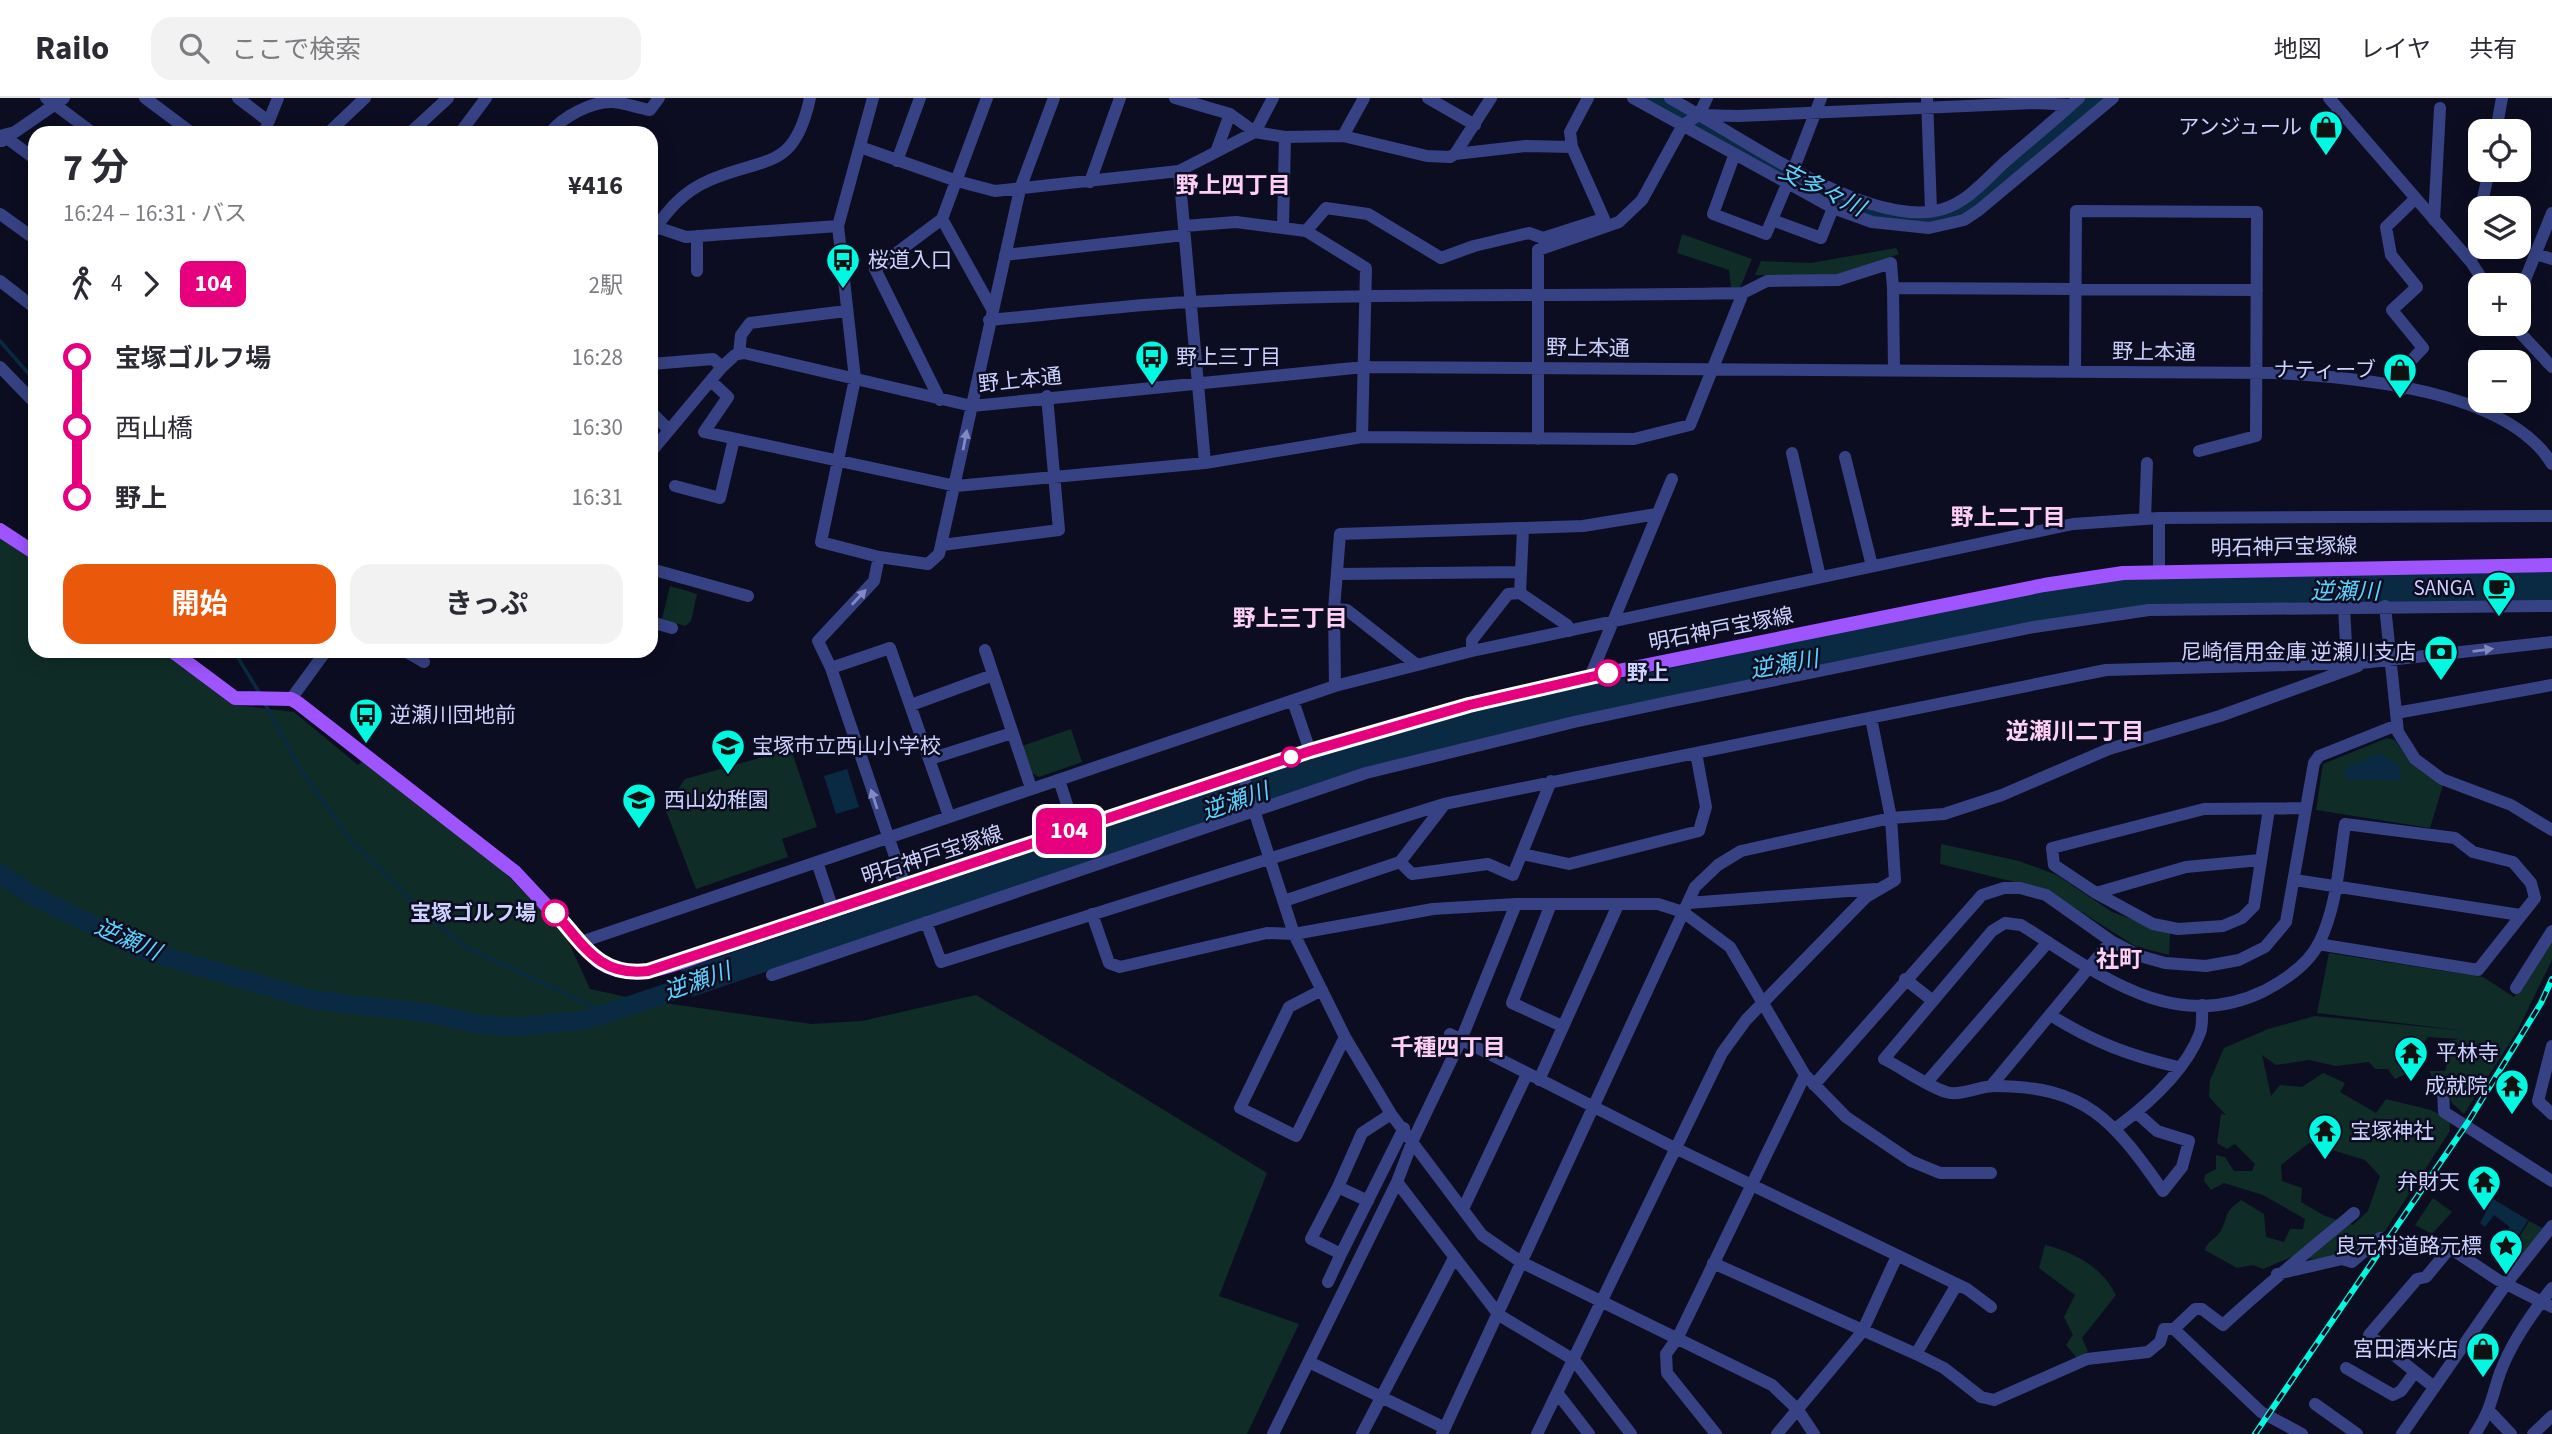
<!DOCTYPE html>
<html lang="ja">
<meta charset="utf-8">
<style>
body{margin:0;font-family:"Source Sans 3","Noto Sans JP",sans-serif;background:#f2f2f3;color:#2b2b33;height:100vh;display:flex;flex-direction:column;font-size:26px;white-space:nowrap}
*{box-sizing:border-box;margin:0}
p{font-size:23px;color:#7c7c81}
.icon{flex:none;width:38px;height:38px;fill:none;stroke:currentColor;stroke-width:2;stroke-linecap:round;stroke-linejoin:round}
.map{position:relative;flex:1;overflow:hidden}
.side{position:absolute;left:28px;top:28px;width:630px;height:532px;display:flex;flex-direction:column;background:#fff;border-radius:21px;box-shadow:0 4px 18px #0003}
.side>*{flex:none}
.badge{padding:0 14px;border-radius:10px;font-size:24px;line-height:46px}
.fabs{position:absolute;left:2468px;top:21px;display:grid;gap:14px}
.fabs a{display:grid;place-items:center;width:63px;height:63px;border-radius:14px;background:#fff;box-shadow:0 4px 18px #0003;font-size:35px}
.map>.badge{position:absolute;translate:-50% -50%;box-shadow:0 0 0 4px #fff}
.legs{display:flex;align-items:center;gap:10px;height:77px;padding:0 35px;font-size:23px}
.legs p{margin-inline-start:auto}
.overview{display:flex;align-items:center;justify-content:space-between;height:119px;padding:0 35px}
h1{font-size:38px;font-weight:700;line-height:52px}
.primary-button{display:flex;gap:14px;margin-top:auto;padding:14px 35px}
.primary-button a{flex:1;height:80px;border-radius:21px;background:#ea580c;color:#fff;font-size:28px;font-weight:700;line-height:80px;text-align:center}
.primary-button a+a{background:#f2f2f3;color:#2b2b33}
ul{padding:0 35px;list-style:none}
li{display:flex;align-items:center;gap:24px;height:70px;font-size:26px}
li i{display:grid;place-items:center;width:10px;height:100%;margin:0 9px;background:currentColor}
li i::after{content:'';width:18px;height:18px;margin:-9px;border:5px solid;border-radius:50%;background:#fff}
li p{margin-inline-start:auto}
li:first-child i{background:linear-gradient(#0000 50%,currentColor 0)}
li:last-child i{background:linear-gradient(currentColor 50%,#0000 0)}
header{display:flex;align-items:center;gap:42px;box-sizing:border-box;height:98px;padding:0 35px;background:#fff;border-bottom:2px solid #e1e1e2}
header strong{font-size:33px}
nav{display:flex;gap:38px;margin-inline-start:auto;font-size:24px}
.search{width:490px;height:63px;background:#f2f2f3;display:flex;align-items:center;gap:18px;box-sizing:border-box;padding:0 24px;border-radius:21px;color:#7c7c81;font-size:26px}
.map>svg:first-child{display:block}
.green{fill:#102c26;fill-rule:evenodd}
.water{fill:#0a2a44}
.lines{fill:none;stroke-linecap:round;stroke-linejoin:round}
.stream{stroke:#0a2a44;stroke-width:3.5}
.river{stroke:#0a2a44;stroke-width:19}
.minor{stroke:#364283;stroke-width:12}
.major{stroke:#9e55ff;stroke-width:14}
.rail-casing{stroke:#00f9e1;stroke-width:6}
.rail{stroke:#0d0d22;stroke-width:3.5;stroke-dasharray:10;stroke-linecap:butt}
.oneway{fill:#828ac1}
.line-1-casing{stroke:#fff;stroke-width:16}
.line-1{stroke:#e6007e;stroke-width:10}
.stop-1-dot{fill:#fff;stroke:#e6007e;stroke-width:3.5}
.labels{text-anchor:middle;stroke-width:5;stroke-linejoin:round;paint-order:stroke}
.poi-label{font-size:21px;fill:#ced2ff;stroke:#0d0d22;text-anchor:end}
.street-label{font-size:21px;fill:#ced2ff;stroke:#0d0d22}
.stop-label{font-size:21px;font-weight:bold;fill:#ced2ff;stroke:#0d0d22;text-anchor:start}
.neighbourhood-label{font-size:23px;font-weight:bold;fill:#ffd0f7;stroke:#0d0d22}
.water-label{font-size:23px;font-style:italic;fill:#5cd3ff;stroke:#0d0d22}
</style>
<header>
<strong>Railo</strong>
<div class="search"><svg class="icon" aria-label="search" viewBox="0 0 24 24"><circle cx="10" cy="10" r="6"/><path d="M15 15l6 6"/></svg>ここで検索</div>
<nav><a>地図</a><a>レイヤ</a><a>共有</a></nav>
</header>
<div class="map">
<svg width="2552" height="1336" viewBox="0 0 2552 1336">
<rect width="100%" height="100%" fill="#0d0d22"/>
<path class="green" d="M1682,136L1752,161L1740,190L1731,189L1729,172L1677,155Z
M1896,150L1899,156L1835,178L1755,177L1761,163L1811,165Z
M0,440L35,463V553H164L236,607L294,614L358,667L362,663L493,763L564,834L590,891L636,901L812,926L862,923L976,897L1267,1075L1219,1198L1299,1226L1247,1336H0Z
M670,488L697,496L691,523L685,528L662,521Z
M1071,631L1082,664L1039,679L1032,675L1022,648Z
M2387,640L2395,642L2409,662L2443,687L2430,730L2316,712L2323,666Z
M791,651L817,729L782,741L788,759L696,791L665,710L685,681Z
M1941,746L2019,763L2057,777L2112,814L2170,835L2169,857L2135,848L2045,791L1940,766Z
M2552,838V862L2543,880L2518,932L2464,1016L2452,1005L2449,998L2441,995L2429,973H2445C2449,963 2444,954 2448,943L2459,941L2428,939L2423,946L2412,947L2404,956L2405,967L2410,974L2395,981L2388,971H2375L2369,964L2336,968L2309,962L2276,967L2262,957L2271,998L2280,987L2302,989L2323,975L2345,985L2340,994L2376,1015L2386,1001L2431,1012L2449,1022L2450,1033L2385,1133L2352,1158L2312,1161L2294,1158L2263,1171L2253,1167L2237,1170L2205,1152C2208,1142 2215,1142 2220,1134C2230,1117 2221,1117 2241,1102L2264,1116L2266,1139L2284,1144L2290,1131H2303L2305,1121L2263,1097L2224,1085L2211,1092L2204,1083L2205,1077L2216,1071V1057L2225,1059L2234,1073H2252L2255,1066L2235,1046L2227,1051L2217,1045L2221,1016L2226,1017L2209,999L2210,982L2224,950L2268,931L2315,918L2467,933L2317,915L2329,855L2483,879L2514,899ZM2309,1045L2365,1062L2380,1078L2368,1113L2353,1127L2325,1118L2301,1104L2302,1090L2282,1083L2281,1067Z
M2433,1100L2452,1114L2432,1136L2415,1127Z
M2529,1123L2544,1131L2522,1159L2515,1146Z
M2045,1147C2074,1154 2102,1169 2116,1197L2082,1240L2088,1253L2077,1260L2066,1247L2073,1237L2064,1219L2075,1197L2039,1170Z"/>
<path class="water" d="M2552,472V502L2108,512L1369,672L1260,705L692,899L681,872L1252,678L1454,616L2036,493L2107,482Z
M2381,655L2400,669L2401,682H2351L2346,679L2343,671Z
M847,671L859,709L836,716L824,678Z
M2493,1101L2528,1122L2512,1148L2503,1141L2510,1129L2494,1117L2485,1129L2480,1125Z"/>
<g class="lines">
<path class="stream" d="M0,243L35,283
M234,553L260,596
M265,606L300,671L352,744L430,820L466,849L604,914"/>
<path class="river" d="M1647,0L1862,114C1890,121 1919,127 1948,118C1983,108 2064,27 2096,0
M0,776L30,796L143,852L313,902L428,915L477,926L515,929L586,922L712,880"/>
<path class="minor" d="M46,0L93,35
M145,0L192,35
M238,0L268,23
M873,0L838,128L855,281L821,444L879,459
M987,0L942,121L992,211
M1175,0L1230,16L1255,34L1273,0
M1428,0L1475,27
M1588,0L1570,34L1572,49L1604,121
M1633,0L1833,110L1872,124L1929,130L1964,122L1979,112L2113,0
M1670,0L1699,17L1738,18L2036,5L2071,7L2079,0
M1927,0L1931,112
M2329,0L2471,164L2486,187
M1699,17C1758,50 1875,132 1943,111C1969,103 1987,80 2006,63C2028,44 2050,26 2071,7
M2496,33L2502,0
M264,35L278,0
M328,35L365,0
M410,35L448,0
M460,35L486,0
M550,35C562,19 592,3 613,4C625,5 638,10 650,12L659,0
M0,38L15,34L64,0
M1343,38L1364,0
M2,43L4,38L35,61
M860,49L957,83L995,93L1179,73L1255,34L1285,39L1343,38L1427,58L1450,59L1455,56L1491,0
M1216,54L1230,16
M1455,56L1526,48L1572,49
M1734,58L1713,116L1766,136L1787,86
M897,63L920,0
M1794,70L1821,0
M1179,73L1205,365
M1090,84L1120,0
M2481,110L2489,72
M0,116L35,141
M1772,122L1821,140L1833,110
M2434,122L2440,10
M1184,128L1236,124L1306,133L1366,170L1362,339
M656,129L686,139L838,128
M1283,129L1285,39
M1306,133L1326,110L1368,116L1441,160L1474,148L1529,135L1543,140L1596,123
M651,136C668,112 682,94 710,82C765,58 794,74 810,0
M697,138V173
M2536,156L2552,161
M1005,157L1184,137
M2471,164L2480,118
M0,183L35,210
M1893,190L1894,272
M2518,199L2552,115
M989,222C1056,216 1124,207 1191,204C1374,194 1559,199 1743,195L1767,183L1838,182L1891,165L1893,190L2257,192
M2512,226L2552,269
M739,256L741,237L750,225L846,213
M651,266L713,261L722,269
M0,269L35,305
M2075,273L2076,113L2257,114L2256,338L2199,353
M711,283L728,299L704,334L956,388L1205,365L1362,339L1634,341L1690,327L1743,195
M2403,291L2406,268L2423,250L2392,212L2417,189L2391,157L2386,129L2415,101
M940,302L875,171L942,121
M651,314L669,332
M1538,341V152L1619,124L1642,102L1683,27L1699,17L1707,0
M651,354L722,269L735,257L744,255L972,308L1364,269L2277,275C2357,280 2506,291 2552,366
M1792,355L1820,479
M1845,359L1872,468
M675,388L720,400L734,341
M2159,420V472
M2145,421L2147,365
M942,447L1059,432L1047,298
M651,471L748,498
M1339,476L1520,474
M1520,495L1523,431
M2385,508L2398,634L2415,661L2442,681L2511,707L2552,732
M2344,509L2347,565
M1334,511L1347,512L1417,567
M651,524L672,530
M985,552L1031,690
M405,553L424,564
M604,553L611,554
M1472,553V542L1508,496L1520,495L1567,527L1569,533
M831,570L890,550L949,718
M1590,579L1672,381
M1335,588L1334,511L1340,436L1583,428L1657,416
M291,601L326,553
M1293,603L1310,653
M911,607L993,577
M2396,615L2552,587
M930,661L1012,635
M1242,675L1294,836L1345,939L1391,1016L1482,1137L1521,1164L1772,1287L1798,1312L1814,1336
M1059,682L1075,731
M2269,711L2254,808L2242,820L2223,828L2178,831L2153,826L2096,795L2054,767L2052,750L2204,711L2305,710
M1522,756L1569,766L1699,733L1706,709L1696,655
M817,764L833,812
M1400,764L1444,707
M2295,782L2520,817
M905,788L831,570L818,543L874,483L879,459L928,466L939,456L1020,91L1054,0
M2096,795L2186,769L2260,762
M1284,803L1400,764L1412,776L1488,766L1513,777L1551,683
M1688,805L1875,791
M1551,806L1512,905L1562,928
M1092,816L1109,865L1120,869L1267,835L1294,836L1433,811L1516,806H1658L1683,814L1730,849L1805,977L1846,1019L1911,1063L1940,1075H1991
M926,824L941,864L1444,706L2106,572L2361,565L2552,544
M581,844L1335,588L1472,553L2073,426L2159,420L2552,418
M772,877L1366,675L1574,624L1668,604L2034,529L2149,512L2552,508
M1905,881L1933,903
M2516,890L2552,833
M1322,892L1289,909L1240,1010L1296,1038L1345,939
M2052,918C2093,944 2131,958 2178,969
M1450,936L1675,1050L1967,1191L1991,1209
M2552,948L2538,1003L2552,1016
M1539,982L1618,807
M1927,984L2048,844
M1814,987L1982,797L2004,790H2020L2046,797L2111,843L2140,858L2165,865L2206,868L2239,862L2265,849L2286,824L2314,665L2319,658L2397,627
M1991,988L2111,843
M2443,991L2444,1014L2552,1083
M2137,1015L2157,1033L2189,1043L2182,1069L2163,1093C2113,1022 2086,988 1994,988C1980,988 1959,999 1946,994C1925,987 1904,971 1884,961L1992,833L2005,825L2021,827C2095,873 2172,938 2264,893C2285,882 2308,867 2319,845C2337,809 2339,765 2345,726L2455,740L2473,754L2513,764L2531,785L2535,800L2478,872L2318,846
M2116,1030C2147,1007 2186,972 2200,935C2203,927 2202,916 2202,907
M1397,1084L1499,1217L1574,1262L1631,1336
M1338,1089L1311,1141L1341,1156L1404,1030
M1368,1103L1338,1089L1362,1035L1391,1016
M1463,1111L1527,976
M1713,1165L1916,1256L1944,1270L1981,1299L1994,1302L2087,1261L2148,1254L2160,1244L2164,1231H2174L2261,1314L2302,1336
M2277,1176L2342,1161L2352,1164L2380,1140L2391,1146L2431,1142L2450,1150L2498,1182L2552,1209
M1328,1184L1341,1156
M2174,1231L2195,1211H2202L2223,1227C2265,1188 2309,1152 2354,1115
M1916,1256L1956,1188
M1309,1264L1445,1330
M2346,1270L2393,1297L2401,1293L2415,1274
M2434,1289L2369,1237L2417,1181L2426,1179L2450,1150
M1558,1296L1589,1336
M2315,1306L2357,1336
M2490,1314L2511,1336
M1273,1336L1397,1084L1413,1042L1461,942L1516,806
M1362,1336L1454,1160
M1442,1336L1695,789L1718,767L1741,753L1891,720L1944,716L2002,697L2109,651L2220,618L2358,568
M1537,1336L1722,955L1746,922L1866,799L1895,782L1891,720L1871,620
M1716,1336L1667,1275L1666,1256L1678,1239L1805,977
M1777,1336L1862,1234L1897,1158
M2402,1336L2506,1186L2552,1128
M2475,1336C2491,1312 2491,1301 2500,1275C2511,1245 2532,1215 2552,1190
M2533,1336L2552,1318"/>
<path class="major" d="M0,432L35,455
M172,553L235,600L291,601L298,605L515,774L598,863C634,889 684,862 721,850L1310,653L1469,607L1608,575L2044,487L2123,475L2552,467"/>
<g class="rail-casing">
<path id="rail" d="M2255,1336L2468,1024L2541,905L2552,881"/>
</g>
<use href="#rail" class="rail"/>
</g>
<defs><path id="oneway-solid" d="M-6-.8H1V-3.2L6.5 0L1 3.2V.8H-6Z" transform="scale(1.75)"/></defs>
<g class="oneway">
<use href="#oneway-solid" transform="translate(965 342) rotate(-79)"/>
<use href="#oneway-solid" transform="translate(859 499) rotate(-47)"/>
<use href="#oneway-solid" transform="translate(2483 552) rotate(-7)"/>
<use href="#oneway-solid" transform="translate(874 701) rotate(-108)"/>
</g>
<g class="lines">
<g class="line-1-casing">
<path id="line-1" d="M555,815C584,847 599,879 648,873L1310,653L1469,607L1608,575"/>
</g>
<use href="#line-1" class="line-1"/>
</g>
<defs>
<g id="shop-pin" transform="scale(1.75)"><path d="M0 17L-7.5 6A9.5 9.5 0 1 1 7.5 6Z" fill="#00f9e1" stroke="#0d0d22"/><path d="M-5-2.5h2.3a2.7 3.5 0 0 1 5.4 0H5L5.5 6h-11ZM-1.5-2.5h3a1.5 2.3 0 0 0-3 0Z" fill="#111"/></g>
<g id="bus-pin" transform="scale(1.75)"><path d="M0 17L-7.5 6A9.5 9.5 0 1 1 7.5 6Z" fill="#00f9e1" stroke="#0d0d22"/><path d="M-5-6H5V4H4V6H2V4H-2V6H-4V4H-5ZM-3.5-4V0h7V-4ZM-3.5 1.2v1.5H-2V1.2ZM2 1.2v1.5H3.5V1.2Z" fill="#111"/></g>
<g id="cafe-pin" transform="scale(1.75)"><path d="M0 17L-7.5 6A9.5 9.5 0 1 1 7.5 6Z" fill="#00f9e1" stroke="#0d0d22"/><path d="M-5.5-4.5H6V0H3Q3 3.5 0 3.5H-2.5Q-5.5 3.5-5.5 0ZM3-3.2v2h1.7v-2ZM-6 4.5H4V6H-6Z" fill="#111"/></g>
<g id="bank-pin" transform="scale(1.75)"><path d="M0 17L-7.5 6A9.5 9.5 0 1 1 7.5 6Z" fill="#00f9e1" stroke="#0d0d22"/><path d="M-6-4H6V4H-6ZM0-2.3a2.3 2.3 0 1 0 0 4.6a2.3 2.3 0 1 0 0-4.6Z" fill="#111"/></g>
<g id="school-pin" transform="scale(1.75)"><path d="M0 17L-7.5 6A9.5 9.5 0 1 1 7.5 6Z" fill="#00f9e1" stroke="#0d0d22"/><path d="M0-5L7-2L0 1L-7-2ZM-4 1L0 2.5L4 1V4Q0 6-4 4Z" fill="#111"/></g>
<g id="temple-pin" transform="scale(1.75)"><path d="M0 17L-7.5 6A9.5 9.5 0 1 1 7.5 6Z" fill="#00f9e1" stroke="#0d0d22"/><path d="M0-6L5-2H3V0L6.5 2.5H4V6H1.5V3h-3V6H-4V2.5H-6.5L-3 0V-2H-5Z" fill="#111"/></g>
<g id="sight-pin" transform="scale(1.75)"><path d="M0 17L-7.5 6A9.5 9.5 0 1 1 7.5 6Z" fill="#00f9e1" stroke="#0d0d22"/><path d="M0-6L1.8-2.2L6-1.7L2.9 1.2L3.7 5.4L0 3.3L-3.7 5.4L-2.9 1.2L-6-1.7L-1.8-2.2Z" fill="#111"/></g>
</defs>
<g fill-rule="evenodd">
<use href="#shop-pin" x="2326" y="29"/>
<use href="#bus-pin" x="843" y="162"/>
<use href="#bus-pin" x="1152" y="259"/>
<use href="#shop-pin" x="2400" y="272"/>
<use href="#cafe-pin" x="2499" y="490"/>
<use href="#bank-pin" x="2441" y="554"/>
<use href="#bus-pin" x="366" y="617"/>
<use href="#school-pin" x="728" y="648"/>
<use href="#school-pin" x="639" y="702"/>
<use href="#temple-pin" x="2411" y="955"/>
<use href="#temple-pin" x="2512" y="988"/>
<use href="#temple-pin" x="2325" y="1033"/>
<use href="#temple-pin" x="2484" y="1084"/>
<use href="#sight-pin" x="2506" y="1148"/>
<use href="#shop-pin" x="2483" y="1251"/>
</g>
<g class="stop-1-dot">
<circle cx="1608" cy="575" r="12"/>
<circle cx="1291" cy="659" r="9"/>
<circle cx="555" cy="815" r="12"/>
</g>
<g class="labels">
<g class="poi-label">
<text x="2302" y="36">アンジュール</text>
<text x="868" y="169" text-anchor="start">桜道入口</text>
<text x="1176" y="266" text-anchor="start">野上三丁目</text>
<text x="2376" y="279">ナティーブ</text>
<text x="2474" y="497">SANGA</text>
<text x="2416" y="561">尼崎信用金庫 逆瀬川支店</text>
<text x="390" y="624" text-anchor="start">逆瀬川団地前</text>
<text x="752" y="655" text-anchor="start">宝塚市立西山小学校</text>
<text x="664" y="709" text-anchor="start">西山幼稚園</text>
<text x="2436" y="962" text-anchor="start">平林寺</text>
<text x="2488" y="995">成就院</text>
<text x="2350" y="1040" text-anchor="start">宝塚神社</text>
<text x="2460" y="1091">弁財天</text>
<text x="2482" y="1155">良元村道路元標</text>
<text x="2458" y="1258">宮田酒米店</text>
</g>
<g class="street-label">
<text transform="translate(1588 250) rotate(1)" y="7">野上本通</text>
<text transform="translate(2154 254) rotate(1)" y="7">野上本通</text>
<text transform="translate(1020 282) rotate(-6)" y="7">野上本通</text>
<text transform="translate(2284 449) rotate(-1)" y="7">明石神戸宝塚線</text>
<text transform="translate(1721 531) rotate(-11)" y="7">明石神戸宝塚線</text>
<text transform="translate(932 757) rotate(-18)" y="7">明石神戸宝塚線</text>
</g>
<g class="stop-label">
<text x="1627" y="582">野上</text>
<text x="536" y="822" text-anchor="end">宝塚ゴルフ場</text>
</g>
<g class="neighbourhood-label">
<text x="1233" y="95">野上四丁目</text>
<text x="2008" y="427">野上二丁目</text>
<text x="1290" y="528">野上三丁目</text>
<text x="2075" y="641">逆瀬川二丁目</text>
<text x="2119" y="869">社町</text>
<text x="1448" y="957">千種四丁目</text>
</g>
<g class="water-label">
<text transform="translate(1822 91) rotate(26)" y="8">支多々川</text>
<text x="2345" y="501">逆瀬川</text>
<text transform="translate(1784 566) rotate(-10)" y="8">逆瀬川</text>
<text transform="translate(1235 703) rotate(-19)" y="8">逆瀬川</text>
<text transform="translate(128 841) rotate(24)" y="8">逆瀬川</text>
<text transform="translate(697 883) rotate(-19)" y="8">逆瀬川</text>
</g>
</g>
</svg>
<div class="fabs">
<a><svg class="icon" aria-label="locate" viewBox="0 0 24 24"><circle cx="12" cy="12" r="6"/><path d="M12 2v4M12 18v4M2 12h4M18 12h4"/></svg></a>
<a><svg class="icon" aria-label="layers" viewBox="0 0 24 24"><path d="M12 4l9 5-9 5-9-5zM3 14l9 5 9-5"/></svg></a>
<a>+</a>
<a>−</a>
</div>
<b class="badge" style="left:1069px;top:733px;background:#e6007e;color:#fff">104</b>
<section class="side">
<div class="overview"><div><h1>7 分</h1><p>16:24 – 16:31 · バス</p></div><b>¥416</b></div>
<div class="legs"><svg class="icon" aria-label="walk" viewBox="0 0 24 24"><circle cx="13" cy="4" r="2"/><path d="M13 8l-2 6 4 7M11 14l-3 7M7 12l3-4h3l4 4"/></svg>4<svg class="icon" aria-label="forward" viewBox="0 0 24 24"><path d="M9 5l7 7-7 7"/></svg><b class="badge" style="background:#e6007e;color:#fff">104</b><p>2駅</p></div>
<ul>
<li><i style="color:#e6007e"></i><b>宝塚ゴルフ場</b><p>16:28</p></li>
<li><i style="color:#e6007e"></i><span>西山橋</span><p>16:30</p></li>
<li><i style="color:#e6007e"></i><b>野上</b><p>16:31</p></li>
</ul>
<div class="primary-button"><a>開始</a><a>きっぷ</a></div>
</section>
</div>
